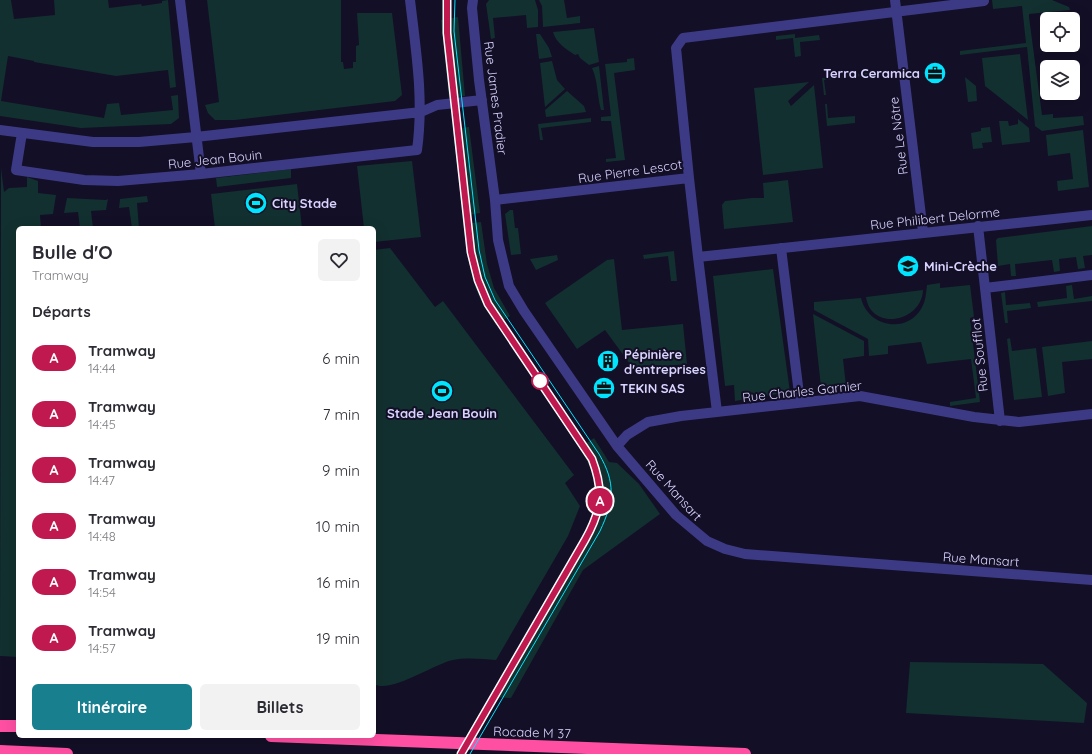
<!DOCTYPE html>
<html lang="fr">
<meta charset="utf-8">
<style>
body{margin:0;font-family:Quicksand,sans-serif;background:#f2f2f3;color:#2b2b33;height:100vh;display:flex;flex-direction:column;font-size:15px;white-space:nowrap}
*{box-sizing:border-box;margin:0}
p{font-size:13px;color:#7c7c81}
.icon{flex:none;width:22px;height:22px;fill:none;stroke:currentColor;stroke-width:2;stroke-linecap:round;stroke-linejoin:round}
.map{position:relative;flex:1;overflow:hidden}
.details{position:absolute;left:16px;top:226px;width:360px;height:512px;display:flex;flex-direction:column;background:#fff;border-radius:6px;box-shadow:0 4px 16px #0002}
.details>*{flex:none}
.badge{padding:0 8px;border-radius:13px;font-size:14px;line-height:26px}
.buttons{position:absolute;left:1040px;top:12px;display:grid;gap:8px}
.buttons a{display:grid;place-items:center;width:40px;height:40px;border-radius:6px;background:#fff;box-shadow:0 4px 16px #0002;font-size:20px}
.map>.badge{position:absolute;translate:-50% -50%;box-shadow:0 0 0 2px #fff}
h2{padding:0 16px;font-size:15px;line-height:36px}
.round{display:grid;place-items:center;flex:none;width:42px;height:42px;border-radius:6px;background:#f2f2f3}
.summary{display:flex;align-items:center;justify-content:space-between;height:68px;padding:0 16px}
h1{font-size:19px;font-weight:800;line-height:30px}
.cta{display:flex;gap:8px;margin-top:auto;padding:8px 16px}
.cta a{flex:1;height:46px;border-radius:6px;background:#187f8f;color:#fff;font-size:16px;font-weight:800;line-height:46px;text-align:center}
.cta a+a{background:#f2f2f3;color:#2b2b33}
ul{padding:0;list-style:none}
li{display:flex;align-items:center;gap:12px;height:56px;padding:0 16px}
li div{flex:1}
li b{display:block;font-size:15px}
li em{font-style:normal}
li .badge{min-width:44px;font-weight:700;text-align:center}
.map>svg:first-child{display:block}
.green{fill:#12302f}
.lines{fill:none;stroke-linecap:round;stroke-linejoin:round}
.minor{stroke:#3d3a85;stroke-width:10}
.highway{stroke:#ff4fa3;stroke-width:12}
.tram{stroke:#00e5ff;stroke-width:1}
.line-casing{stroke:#fff;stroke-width:9}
.line{stroke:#bf1950;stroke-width:6}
.stop-dot{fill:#fff;stroke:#bf1950;stroke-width:2}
.labels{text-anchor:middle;stroke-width:4;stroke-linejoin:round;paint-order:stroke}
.poi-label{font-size:13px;font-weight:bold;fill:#d9d4ff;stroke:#130f26;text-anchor:start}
.street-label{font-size:13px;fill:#d9d4ff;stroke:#130f26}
</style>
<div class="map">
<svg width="1092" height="754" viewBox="0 0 1092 754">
<rect width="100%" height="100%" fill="#130f26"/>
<path class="green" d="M0,0H11L14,19L55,15L54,0H108L109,8L141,4L142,6L162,3V1L168,0L176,87L170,88L168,70L116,76L34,62V61L8,56L1,101L104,118L107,104L119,103L121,115L173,110L171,96L178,95L179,118L171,124L81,128L0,116Z
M207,0H341V62H343L344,69L353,68V62H356V46L359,45L357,13H392L402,95L395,101L235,120H215L208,113L205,105L219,102Z
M489,0H535L538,10V27L527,28L526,15L493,18L495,38L491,39L486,4Z
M539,0H564L567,18L580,16V23L543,27L542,6Z
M992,0H1052L1069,7L1070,10L1029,14V17L1042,115L1053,114V118L1083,116L1084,125L1042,131L1035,126L1027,47L960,55V51L1026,43L1022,6L993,9Z
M458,17L465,96L449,98L441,20Z
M594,28L599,62L589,65L580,58L578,54L575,55C566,49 556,43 553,32Z
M536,34H540L549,48L552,57L539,59Z
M795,34V38L819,35L820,40L800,42L801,56L795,57L793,38L776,40V36Z
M1020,54L1028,120L985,86L982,58Z
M634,58L635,70L614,73L625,160L606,162V159L616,158L611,121H601V117L611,116L605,64L627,62V59Z
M552,61L557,80L565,89L545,107L540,63Z
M599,66L604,110H601C597,96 598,81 592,68Z
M882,71V74L824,80L826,95H824L822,78Z
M965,77L976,86L977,101L968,102Z
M809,82L788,101L791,106L814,85L823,168L763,175L754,88Z
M567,91L584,106L586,112L546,117L545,110Z
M825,104H827L828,118L855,116V123L827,126Z
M591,118V122L541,128L543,140H540L538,124Z
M1018,119L1029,128L1030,142L1002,145L999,121H1008L1009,126L1018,124Z
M469,127L480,213L463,216L453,129Z
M990,127L992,142L982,143L983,148L973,149L971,133L981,131V128Z
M1083,130L1089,187L1058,191L1057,181L1073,179L1070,153L1048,156L1046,135Z
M412,161L421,237L374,242V228H364L357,166Z
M1,168L4,192L9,188L27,187V177L38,181V193L56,195L53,214L40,215L41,228H18V657L0,656Z
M291,169V178L217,187L216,178Z
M788,180L793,222L724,229L722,205L725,201L752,198H764L763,183Z
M297,184L302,228H215L211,194Z
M147,196L148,202L137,203L139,228H132L129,207L119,208L120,199Z
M67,198L106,200L108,199L106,210L91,211L93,228H80L78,212L64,213Z
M510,210H513L515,228H518L521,254L511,255L505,214Z
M481,222L487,264L494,288L510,316L496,325C491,316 484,308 480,298C469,275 467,249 464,224Z
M1092,226V255L1083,256L1085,268L1078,269L1076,257L1059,259L1060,271L1054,272L1052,260L1015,264L1016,276H1011L1010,264L998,266L996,240L998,238Z
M390,248L435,307L443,301L574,475L565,483L580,506L568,536L496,660C482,659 467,657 453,660C434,664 390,694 374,684V250Z
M674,251L677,281H671L668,256L644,259L643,255Z
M557,255L558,260L536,270L530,259Z
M614,259L622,330L683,324L687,364L642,368V374L638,375L605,330L577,349L545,303L607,260Z
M773,269L790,392L735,401L734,385L725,386L713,276Z
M940,283V288L970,285L974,317L970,318L980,402L950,406V402L976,398L971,359L927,364L921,342L888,346V354L869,356L868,339L814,310V302L861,298C868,327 906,334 921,309C926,301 926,293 927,285Z
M1072,285L1074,299L1092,296V301L1038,307L1037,302L1067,298L1066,286Z
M923,290C922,322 871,332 866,297Z
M1005,292L1006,305L1030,303L1031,308L1007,311L1008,323H1005L1001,293Z
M813,314L864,341V356L843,359L846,386L821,387Z
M1010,338L1012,351L1036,348L1042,397L1014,400L1007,339Z
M1092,341V359L1062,362L1065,393L1048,396L1042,347Z
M594,438L609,462L617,463L639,484L660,514L583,570L511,698L490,697L589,525C601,493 598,477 579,448Z
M910,662L1043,664L1087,703L1084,723L906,713Z"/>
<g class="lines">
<path class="minor" d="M180,0L201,174
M473,0L472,8L479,80L495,200L498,240L509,286L524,311L617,446L676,515L707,541L725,549L745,554L1092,580
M895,0L923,232
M0,130L93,142H139L196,137L421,112L437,105L482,100
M22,133L16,170L84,180L118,181L201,174L417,150C424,99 416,51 410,0
M689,178L698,257
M495,200L689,178L676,48L683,38L984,1
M978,226L985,288L1092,275
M781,248L800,402
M985,288L1000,421
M717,412L698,257L1092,215
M617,446L627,435L648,422L681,416L860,396L974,417L1019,422L1092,414"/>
<path class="highway" d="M0,726H18
M271,736L745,754
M0,751L67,754"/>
<path class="tram" d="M447,0V33L471,252L478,280L488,304L592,459C604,491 601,510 585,540L461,754
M455,0L454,31L479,250L485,277L495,300L599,454C616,483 614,501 600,531L470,754"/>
</g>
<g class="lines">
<g class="line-casing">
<path id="line" d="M447,0V33L471,252L478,280L488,304L592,459C604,491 602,510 585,540L461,754"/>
</g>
<use href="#line" class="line"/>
</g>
<defs>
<g id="office-disc" transform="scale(1.15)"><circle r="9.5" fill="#00e5ff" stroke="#130f26"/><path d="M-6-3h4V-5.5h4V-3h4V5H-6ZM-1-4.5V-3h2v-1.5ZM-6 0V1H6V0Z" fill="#111"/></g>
<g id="stadium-disc" transform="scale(1.15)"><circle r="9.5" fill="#00e5ff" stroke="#130f26"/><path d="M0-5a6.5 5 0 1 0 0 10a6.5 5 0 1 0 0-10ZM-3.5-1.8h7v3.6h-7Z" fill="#111"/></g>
<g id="school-disc" transform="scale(1.15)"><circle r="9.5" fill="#00e5ff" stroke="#130f26"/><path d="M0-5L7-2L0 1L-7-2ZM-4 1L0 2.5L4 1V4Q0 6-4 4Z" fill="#111"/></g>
<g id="building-disc" transform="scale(1.15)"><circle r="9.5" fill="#00e5ff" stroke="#130f26"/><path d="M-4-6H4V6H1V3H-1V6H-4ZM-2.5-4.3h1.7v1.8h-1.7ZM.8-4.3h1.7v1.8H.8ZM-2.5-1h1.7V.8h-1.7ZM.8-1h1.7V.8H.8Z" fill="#111"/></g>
</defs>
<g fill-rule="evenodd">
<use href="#office-disc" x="935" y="73"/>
<use href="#stadium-disc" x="256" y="203"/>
<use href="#school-disc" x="908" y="266"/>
<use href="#building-disc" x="608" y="361"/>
<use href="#office-disc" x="604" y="388"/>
<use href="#stadium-disc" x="442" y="391"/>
</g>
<circle class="stop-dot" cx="540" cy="381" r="8"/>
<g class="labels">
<g class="poi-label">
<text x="920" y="78" text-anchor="end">Terra Ceramica</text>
<text x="272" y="208">City Stade</text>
<text x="924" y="271">Mini-Crèche</text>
<text x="624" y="359">Pépinière<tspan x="624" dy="15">d'entreprises</tspan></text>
<text x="620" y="393">TEKIN SAS</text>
<text x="442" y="418" text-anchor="middle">Stade Jean Bouin</text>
</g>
<g class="street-label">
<text transform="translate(496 98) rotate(83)" y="5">Rue James Pradier</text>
<text transform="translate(898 136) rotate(-97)" y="5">Rue Le Nôtre</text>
<text transform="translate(215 159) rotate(-6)" y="5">Rue Jean Bouin</text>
<text transform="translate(630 171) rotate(-8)" y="5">Rue Pierre Lescot</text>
<text transform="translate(935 218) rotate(-6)" y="5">Rue Philibert Delorme</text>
<text transform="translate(979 355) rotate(-96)" y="5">Rue Soufflot</text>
<text transform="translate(802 391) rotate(-6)" y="5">Rue Charles Garnier</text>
<text transform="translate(674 490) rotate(48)" y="5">Rue Mansart</text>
<text transform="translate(981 559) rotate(4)" y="5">Rue Mansart</text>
<text transform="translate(532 732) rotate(2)" y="5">Rocade M 37</text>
</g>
</g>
</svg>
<div class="buttons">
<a><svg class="icon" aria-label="locate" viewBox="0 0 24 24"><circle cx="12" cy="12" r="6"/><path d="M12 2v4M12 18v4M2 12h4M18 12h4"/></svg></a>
<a><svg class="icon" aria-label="layers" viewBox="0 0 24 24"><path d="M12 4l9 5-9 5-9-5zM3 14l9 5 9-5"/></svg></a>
</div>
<b class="badge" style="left:600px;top:501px;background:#bf1950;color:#fff">A</b>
<section class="details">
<div class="summary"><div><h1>Bulle d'O</h1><p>Tramway</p></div><a class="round"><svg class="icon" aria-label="heart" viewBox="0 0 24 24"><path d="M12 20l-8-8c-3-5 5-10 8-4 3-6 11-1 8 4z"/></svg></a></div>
<h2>Départs</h2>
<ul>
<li><span class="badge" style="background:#bf1950;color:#fff">A</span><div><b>Tramway</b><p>14:44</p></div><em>6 min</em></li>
<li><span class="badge" style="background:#bf1950;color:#fff">A</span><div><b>Tramway</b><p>14:45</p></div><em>7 min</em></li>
<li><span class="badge" style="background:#bf1950;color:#fff">A</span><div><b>Tramway</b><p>14:47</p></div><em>9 min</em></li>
<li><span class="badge" style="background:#bf1950;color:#fff">A</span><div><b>Tramway</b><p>14:48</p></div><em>10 min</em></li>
<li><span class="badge" style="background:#bf1950;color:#fff">A</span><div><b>Tramway</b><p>14:54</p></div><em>16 min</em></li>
<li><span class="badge" style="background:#bf1950;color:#fff">A</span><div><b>Tramway</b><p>14:57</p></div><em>19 min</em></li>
</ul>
<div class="cta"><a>Itinéraire</a><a>Billets</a></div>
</section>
</div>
